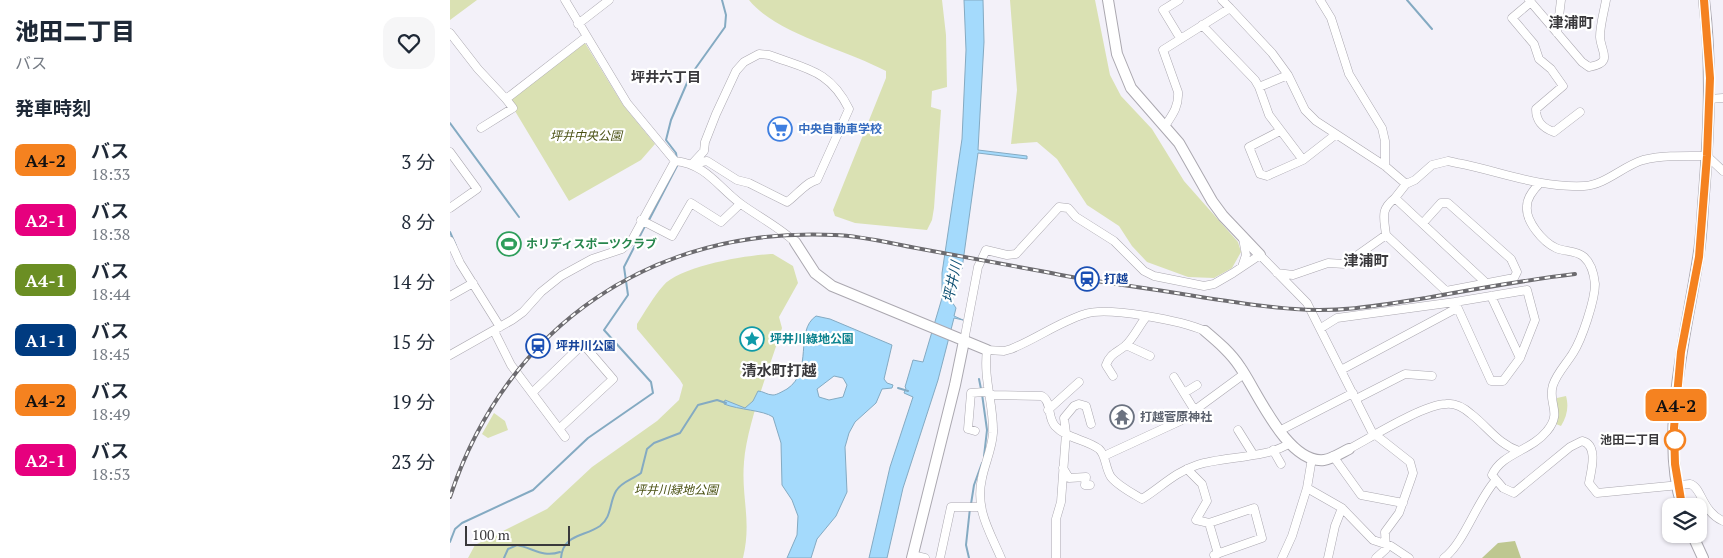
<!DOCTYPE html>
<html lang="ja">
<meta charset="utf-8">
<style>
body{margin:0;font-family:"PT Serif","Noto Sans JP",serif;background:#f6f6f7;color:#1f2937;height:100vh;display:flex;flex-direction:column;font-size:19px;white-space:nowrap}
*{box-sizing:border-box;margin:0}
p{font-size:16px;color:#747a83}
.icon{flex:none;width:28px;height:28px;fill:none;stroke:currentColor;stroke-width:2;stroke-linecap:round;stroke-linejoin:round}
.map{position:relative;flex:1;overflow:hidden}
.details{display:flex;flex-direction:column;background:#fff;width:450px}
.details>*{flex:none}
.badge{padding:0 10px;border-radius:8px;font-size:18px;line-height:32px}
.tools{position:absolute;left:1212px;top:498px;display:grid;gap:10px}
.tools a{display:grid;place-items:center;width:45px;height:45px;border-radius:10px;background:#fff;box-shadow:0 1px 4px #0004;font-size:25px}
.scale{position:absolute;left:15px;bottom:12px;width:105px;box-sizing:border-box;padding-left:5px;border:2px solid #3a393c;border-top:0;font-size:14px;line-height:18px;white-space:nowrap;color:#3a393c;-webkit-text-stroke:4px #fff;paint-order:stroke}
.map>.badge{position:absolute;translate:-50% -50%;box-shadow:0 0 0 2px #fff}
h2{padding:0 15px;font-size:19px;line-height:45px}
.round{display:grid;place-items:center;flex:none;width:52px;height:52px;border-radius:15px;background:#f6f6f7}
.overview{display:flex;align-items:center;justify-content:space-between;height:85px;padding:0 15px}
h1{font-size:24px;font-weight:800;line-height:38px}
ul{padding:0;list-style:none}
li{display:flex;align-items:center;gap:15px;height:60px;padding:0 15px}
li div{flex:1}
li b{display:block;font-size:19px}
li em{font-style:normal}
li .badge{min-width:55px;font-weight:700;text-align:center}
main{display:flex;flex:1;min-height:0}
.map>svg:first-child{display:block}
.green{fill:#dae1b3}
.forest{fill:#bec790}
.water{fill:#a4dafc;stroke:#84aac2;fill-rule:evenodd}
.lines{fill:none;stroke-linecap:round;stroke-linejoin:round}
.stream{stroke:#84aac2;stroke-width:2}
.street-casing{stroke:#aba8b0;stroke-width:9}
.secondary-casing{stroke:#aba8b0;stroke-width:12}
.street{stroke:#fff;stroke-width:8}
.secondary{stroke:#fff;stroke-width:10}
.rail-casing{stroke:#6c6b6f;stroke-width:4}
.rail{stroke:#fff;stroke-width:2;stroke-dasharray:5.5;stroke-linecap:butt}
.line-casing{stroke:#fff;stroke-width:11}
.line{stroke:#f58220;stroke-width:8}
.stop-dot{fill:#fff;stroke:#f58220;stroke-width:2.5}
.labels{text-anchor:middle;stroke-width:4.5;stroke-linejoin:round;paint-order:stroke}
.shop-label{font-size:12px;font-weight:bold;fill:#366cbe;stroke:#fff;text-anchor:start}
.park-label{font-size:12px;font-style:italic;fill:#4b5214;stroke:#fff}
.leisure-label{font-size:12px;font-weight:bold;fill:#27864d;stroke:#fff;text-anchor:start}
.transit-label{font-size:12px;font-weight:bold;fill:#164399;stroke:#fff;text-anchor:start}
.culture-label{font-size:12px;font-weight:bold;fill:#0d838f;stroke:#fff;text-anchor:start}
.worship-label{font-size:12px;font-weight:bold;fill:#5b616d;stroke:#fff;text-anchor:start}
.stop-label{font-size:12px;font-weight:bold;fill:#3a393c;stroke:#fff;text-anchor:end}
.neighbourhood-label{font-size:14px;font-weight:bold;fill:#3a393c;stroke:#fff}
.water-label{font-size:14px;font-style:italic;fill:#135375;stroke:#fff}
.quarter-label{font-size:15px;font-weight:bold;fill:#3a393c;stroke:#fff}
</style>
<main>
<section class="details">
<div class="overview"><div><h1>池田二丁目</h1><p>バス</p></div><a class="round"><svg class="icon" aria-label="heart" viewBox="0 0 24 24"><path d="M12 20l-8-8c-3-5 5-10 8-4 3-6 11-1 8 4z"/></svg></a></div>
<h2>発車時刻</h2>
<ul>
<li><span class="badge" style="background:#f58220;color:#111">A4-2</span><div><b>バス</b><p>18:33</p></div><em>3 分</em></li>
<li><span class="badge" style="background:#e6007e;color:#fff">A2-1</span><div><b>バス</b><p>18:38</p></div><em>8 分</em></li>
<li><span class="badge" style="background:#6b8e23;color:#fff">A4-1</span><div><b>バス</b><p>18:44</p></div><em>14 分</em></li>
<li><span class="badge" style="background:#003b80;color:#fff">A1-1</span><div><b>バス</b><p>18:45</p></div><em>15 分</em></li>
<li><span class="badge" style="background:#f58220;color:#111">A4-2</span><div><b>バス</b><p>18:49</p></div><em>19 分</em></li>
<li><span class="badge" style="background:#e6007e;color:#fff">A2-1</span><div><b>バス</b><p>18:53</p></div><em>23 分</em></li>
</ul>
</section>
<div class="map">
<svg width="1273" height="558" viewBox="0 0 1273 558">
<rect width="100%" height="100%" fill="#f3f1f9"/>
<path class="green" d="M0,0H27L0,20Z
M299,0H492L496,35L497,87L482,91L481,107L491,110L484,208L482,220L477,230L405,223L385,216L383,210L436,78V71C397,50 325,33 299,0Z
M560,0H645L660,75L671,96L702,129L734,181L788,242L791,252L782,268L764,278L738,277L697,262L682,246L669,226L637,205L607,159L587,142L561,144L567,90Z
M135,43L173,105L205,144L191,160L119,201L59,101Z
M323,254L343,266L348,283L329,317L332,328C320,367 297,423 294,462C291,498 302,520 293,558H18L25,545L97,509L142,467L207,421L229,400L233,385L230,380L187,329V324C195,312 203,297 213,286C230,266 297,255 323,254Z
M1116,396C1119,407 1117,416 1111,426L1106,424L1107,398Z
M44,413L55,421L58,430L38,438L32,434Z"/>
<path class="forest" d="M1065,541L1071,558H1032L1048,543Z"/>
<path class="water" d="M514,0H533L534,42L528,150L577,156V159L528,153L512,269L509,271L502,302L506,308L504,316L513,320L504,318L488,380L453,488L437,558H419L440,467L463,397L454,393L456,388L455,387L463,360L473,362L492,298V273L512,139L516,50Z
M366,316L380,319L442,345L434,379L437,383L443,385L442,388L432,389L426,403L405,422L399,433L395,447L397,492L386,516L367,539L361,558H337L347,535L348,516L342,500L332,485L331,443L323,417C313,410 289,410 274,404L275,400L295,408L303,401L308,391C313,391 317,395 323,395C327,395 333,391 337,389C364,371 344,331 366,316ZM384,376L393,378L397,385L393,397L379,400L369,397L367,389Z"/>
<g class="lines">
<path class="stream" d="M957,0L982,29
M0,123L69,217
M227,160L226,153L216,140L221,120L240,76L275,27L276,15L272,0
M198,222L228,164
M0,232L6,246
M529,379L531,389
M448,388L458,391
M532,394L537,430L534,456
M521,504L524,485L532,463
M0,542L5,529L12,523L83,490L138,438L203,393L201,382L154,330L178,295L174,267L195,226
M54,558L58,549L67,545C83,548 93,558 110,552
M111,558C113,534 134,537 150,526C162,517 159,503 166,491C172,481 182,480 191,473L197,449L204,443L230,433L248,405L267,400L276,403
M519,558L516,545L520,508"/>
<g class="street-casing">
<path id="street" d="M115,0L177,103L225,161C256,164 268,187 291,204C309,217 329,227 345,242
M729,0L713,10L730,38
M772,0L780,8
M870,0L881,18L899,74L932,128L935,141V166
M1079,0L1132,62L1139,67C1164,63 1151,52 1150,37C1150,25 1154,12 1156,0
M1081,2L1062,18L1084,44L1089,59L1101,69L1113,86L1086,109C1086,122 1093,128 1104,132L1130,112
M128,24L159,0
M752,25L805,80L809,87
M0,33L28,69L56,99L136,37
M1107,33L1111,0
M309,54L319,55C356,69 380,70 399,109L367,180C356,182 347,195 337,202L299,183L287,180L257,161L242,164L254,151L255,142L266,114L286,71L294,62Z
M838,75L809,87L819,115L853,160
M1259,99L1273,98
M715,126C723,114 729,106 728,92L713,50L780,8L822,53L838,75L855,110L866,121L935,166L956,184
M31,128L63,108L56,99
M830,131L799,147L810,174L817,176L853,160L885,135
M0,152L27,189L0,208
M1090,183C1084,189 1077,197 1077,206C1075,221 1093,242 1106,248C1115,252 1126,250 1134,257C1142,264 1144,274 1145,284C1145,300 1132,339 1123,353C1117,363 1107,373 1103,385C1097,403 1113,412 1097,431C1081,451 1052,453 1042,475L1053,488L1064,493L1120,447L1132,441C1149,445 1141,471 1139,483L1147,493L1240,484C1252,487 1251,511 1273,521
M945,198C930,210 934,217 936,235L996,291L1064,278L1067,272L1061,259L998,203H991L973,223
M191,220L222,236L241,203L271,222L290,204
M0,241L10,263L50,327
M792,267L796,255L793,238
M827,273L843,275L878,263L895,264L936,235
M1035,282L945,198L956,184L965,180L982,165L998,161L1007,163C1050,171 1088,188 1134,186C1155,185 1173,166 1193,160C1214,155 1236,156 1257,156L1273,171
M1077,290L1085,320L1070,358L1053,381H1041L1005,302Z
M0,296L23,283
M1041,296L1070,358
M871,328L887,318L1005,302
M44,331L61,365L115,437
M514,341L528,267L536,250L557,255L566,254L609,207L618,208L626,217L664,241L694,271L704,276L754,286L764,284L783,273L810,255L857,303L922,432L960,462L963,473L961,479L949,513L935,532L936,549L926,558
M676,345L700,356
M0,355L62,320L73,312L91,292L111,276L142,259L172,249L182,240L225,161
M891,370L1007,308
M663,376L656,365C660,354 666,353 675,346C683,339 689,326 696,317
M724,377L745,411
M83,392L133,344L163,379L110,428
M734,393L747,385
M906,399L955,374L982,376
M598,410L629,382
M788,430L803,454
M525,431L518,429L521,393L534,392L543,395L592,396C602,402 597,417 605,426C617,439 636,439 649,449C656,455 655,468 661,477C668,486 682,493 692,499C710,488 725,472 747,465C774,456 816,459 840,443
M829,431L903,393
M899,449C920,438 974,404 996,404C1005,403 1014,408 1021,414C1038,427 1048,444 1069,451
M823,450L831,464
M654,456L730,421L794,374
M883,456L911,495L953,503
M613,468L619,478L636,477L635,485H640
M737,469L752,484L757,501L746,520L759,523
M857,488L892,508L923,540L941,546L959,558
M462,555L475,558
M764,555L812,538L804,508L759,523L768,554
M490,558L501,507H529
M551,558C539,530 525,509 532,478C535,463 542,449 543,433C544,405 533,379 537,350L554,351L561,349C586,339 609,322 635,314C657,306 733,321 755,331
M606,558V519L611,502L616,433L614,418L624,406L629,404L636,406L641,424
M832,558L842,536L857,488L862,458
M878,558L885,526L892,508
M994,558C1014,543 1026,503 1045,481"/>
</g>
<g class="secondary-casing">
<path id="secondary" d="M658,0L667,54L681,88L729,143L762,201L773,216L810,255
M345,242L365,273L382,286L537,350
M755,331C768,342 781,353 790,367C807,391 837,464 874,460C882,459 891,453 899,449
M1232,506C1209,433 1237,332 1248,258C1252,237 1252,215 1254,194C1259,129 1262,64 1254,0
M1242,534L1253,558
M462,558L505,385L514,341"/>
</g>
<use href="#street" class="street"/>
<use href="#secondary" class="secondary"/>
<g class="rail-casing">
<path id="rail" d="M0,497C57,325 204,226 385,235C412,236 439,243 466,248C509,256 552,264 596,272C632,280 670,284 707,290C753,297 799,306 845,309C889,313 932,305 976,298C1025,289 1075,280 1125,274"/>
</g>
<use href="#rail" class="rail"/>
</g>
<g class="lines">
<g class="line-casing">
<path id="line" d="M1232,506L1225,464L1224,428L1231,352L1249,257L1257,156L1260,78L1254,0"/>
</g>
<use href="#line" class="line"/>
</g>
<defs>
<g id="supermarket-ring" transform="scale(1.25)"><circle r="9.5" fill="#fff" stroke="#3f7fe0" stroke-width="1.5"/><path d="M-6-5.5h2.5l.6 2H6L4.5 2H-2.5L-4.4-4H-6ZM-1.5 3.2a1.3 1.3 0 1 0 .1 0ZM3 3.2a1.3 1.3 0 1 0 .1 0Z" fill="#3f7fe0"/></g>
<g id="stadium-ring" transform="scale(1.25)"><circle r="9.5" fill="#fff" stroke="#2e9e5b" stroke-width="1.5"/><path d="M0-5a6.5 5 0 1 0 0 10a6.5 5 0 1 0 0-10ZM-3.5-1.8h7v3.6h-7Z" fill="#2e9e5b"/></g>
<g id="station-ring" transform="scale(1.25)"><circle r="9.5" fill="#fff" stroke="#1a4fb4" stroke-width="1.5"/><path d="M-3-6H3Q5-6 5-4V2Q5 4 3 4L4.5 6H3L1.5 4h-3L-3 6H-4.5L-3 4Q-5 4-5 2V-4Q-5-6-3-6ZM-3.5-4v3h7v-3ZM-3.5 1v1.5H-2V1ZM2 1v1.5H3.5V1Z" fill="#1a4fb4"/></g>
<g id="sight-ring" transform="scale(1.25)"><circle r="9.5" fill="#fff" stroke="#0f9aa8" stroke-width="1.5"/><path d="M0-6L1.8-2.2L6-1.7L2.9 1.2L3.7 5.4L0 3.3L-3.7 5.4L-2.9 1.2L-6-1.7L-1.8-2.2Z" fill="#0f9aa8"/></g>
<g id="temple-ring" transform="scale(1.25)"><circle r="9.5" fill="#fff" stroke="#6b7280" stroke-width="1.5"/><path d="M0-6L5-2H3V0L6.5 2.5H4V6H1.5V3h-3V6H-4V2.5H-6.5L-3 0V-2H-5Z" fill="#6b7280"/></g>
</defs>
<g fill-rule="evenodd">
<use href="#supermarket-ring" x="330" y="129"/>
<use href="#stadium-ring" x="59" y="244"/>
<use href="#station-ring" x="637" y="279"/>
<use href="#sight-ring" x="302" y="339"/>
<use href="#station-ring" x="88" y="346"/>
<use href="#temple-ring" x="672" y="417"/>
</g>
<circle class="stop-dot" cx="1225" cy="440" r="10"/>
<g class="labels">
<g class="shop-label">
<text x="348" y="133">中央自動車学校</text>
</g>
<g class="park-label">
<text x="136" y="140">坪井中央公園</text>
<text x="226" y="494">坪井川緑地公園</text>
</g>
<g class="leisure-label">
<text x="76" y="248">ホリディスポーツクラブ</text>
</g>
<g class="transit-label">
<text x="654" y="283">打越</text>
<text x="106" y="350">坪井川公園</text>
</g>
<g class="culture-label">
<text x="320" y="343">坪井川綠地公園</text>
</g>
<g class="worship-label">
<text x="690" y="421">打越菅原神社</text>
</g>
<g class="stop-label">
<text x="1210" y="444">池田二丁目</text>
</g>
<g class="neighbourhood-label">
<text x="216" y="82">坪井六丁目</text>
</g>
<g class="water-label">
<text transform="translate(502 282) rotate(-78)" y="5">坪井川</text>
</g>
<g class="quarter-label">
<text x="1121" y="28">津浦町</text>
<text x="916" y="266">津浦町</text>
<text x="329" y="376">清水町打越</text>
</g>
</g>
</svg>
<div class="tools">
<a><svg class="icon" aria-label="layers" viewBox="0 0 24 24"><path d="M12 4l9 5-9 5-9-5zM3 14l9 5 9-5"/></svg></a>
</div>
<div class="scale">100 m</div>
<b class="badge" style="left:1226px;top:405px;background:#f58220;color:#111">A4-2</b>
</div>
</main>
